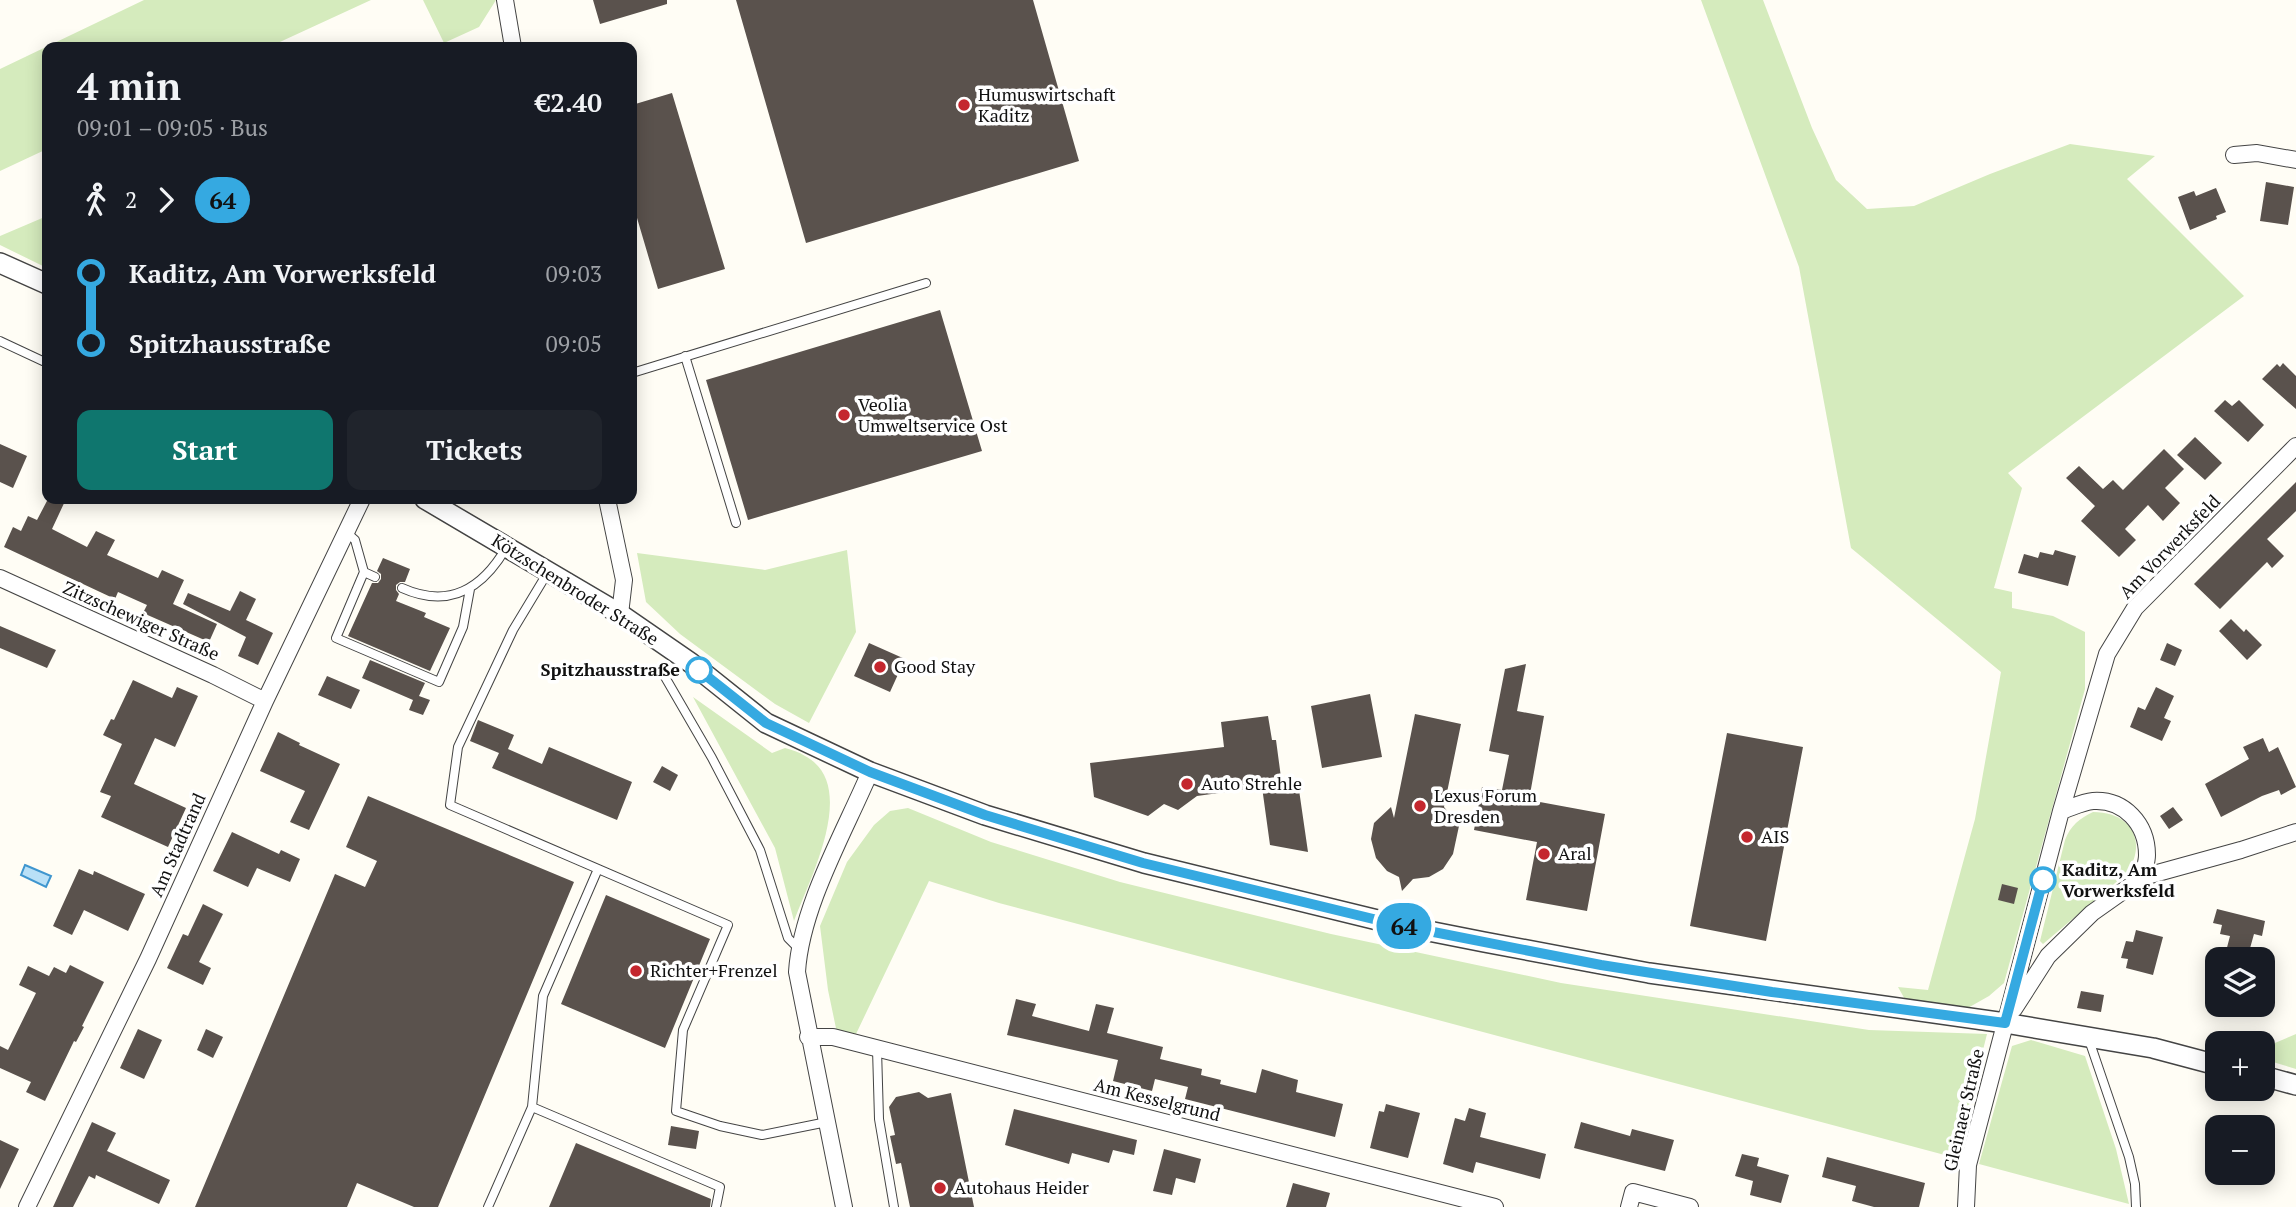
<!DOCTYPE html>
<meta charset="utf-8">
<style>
body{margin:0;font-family:"PT Serif",serif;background:#20242c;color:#f1f3f6;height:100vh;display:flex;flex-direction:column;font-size:26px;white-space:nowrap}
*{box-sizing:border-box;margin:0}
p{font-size:23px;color:#9ea1a6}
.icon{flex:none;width:38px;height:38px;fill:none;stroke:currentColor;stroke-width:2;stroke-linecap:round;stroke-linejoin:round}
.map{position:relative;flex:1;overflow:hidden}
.drawer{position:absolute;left:42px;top:42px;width:595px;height:462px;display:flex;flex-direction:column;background:#171b24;border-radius:14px;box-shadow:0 4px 18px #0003}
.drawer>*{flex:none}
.badge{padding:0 14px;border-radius:23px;font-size:24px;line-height:46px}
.buttons{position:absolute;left:2205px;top:947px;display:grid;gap:14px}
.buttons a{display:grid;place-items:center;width:70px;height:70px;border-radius:14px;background:#171b24;box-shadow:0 4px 18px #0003;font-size:35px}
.map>.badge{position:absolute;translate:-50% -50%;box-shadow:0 0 0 4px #fff}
.legs{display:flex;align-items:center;gap:10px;height:77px;padding:0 35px;font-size:23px}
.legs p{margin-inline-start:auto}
.head{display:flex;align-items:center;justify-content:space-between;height:119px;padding:0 35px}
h1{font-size:38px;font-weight:800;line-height:52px}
.primary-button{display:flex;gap:14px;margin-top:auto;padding:14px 35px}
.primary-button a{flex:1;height:80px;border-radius:14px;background:#0f766e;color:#fff;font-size:28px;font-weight:800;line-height:80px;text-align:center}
.primary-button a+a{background:#20242c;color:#f1f3f6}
ul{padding:0 35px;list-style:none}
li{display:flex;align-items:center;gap:24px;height:70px;font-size:26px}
li i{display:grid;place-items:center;width:10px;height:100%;margin:0 9px;background:currentColor}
li i::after{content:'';width:18px;height:18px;margin:-9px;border:5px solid;border-radius:50%;background:#171b24}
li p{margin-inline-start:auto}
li:first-child i{background:linear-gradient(#0000 50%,currentColor 0)}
li:last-child i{background:linear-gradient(currentColor 50%,#0000 0)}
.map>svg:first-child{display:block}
.green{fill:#d5ebbd}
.water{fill:#b9e0f7;stroke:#3f96cf;stroke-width:2}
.building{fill:#5a524d}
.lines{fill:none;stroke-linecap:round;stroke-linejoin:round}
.service-casing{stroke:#444;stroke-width:10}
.minor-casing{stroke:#444;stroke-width:18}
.tertiary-casing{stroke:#444;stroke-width:22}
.service{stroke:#fff;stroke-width:8}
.minor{stroke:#fff;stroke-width:16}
.tertiary{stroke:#fff;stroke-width:19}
.line-1-casing{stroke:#fff;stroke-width:16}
.line-1{stroke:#35a9e1;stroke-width:10}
.poi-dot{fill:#c4262e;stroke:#fff;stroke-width:2.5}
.stop-1-dot{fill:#fff;stroke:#35a9e1;stroke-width:3.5}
.labels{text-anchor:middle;stroke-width:7;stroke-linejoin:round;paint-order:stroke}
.poi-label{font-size:18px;fill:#111;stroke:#fff;text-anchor:start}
.street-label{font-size:18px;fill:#111;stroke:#fff}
.stop-label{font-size:18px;font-weight:bold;fill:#111;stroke:#fff;text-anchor:end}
</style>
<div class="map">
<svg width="2296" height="1207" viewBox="0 0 2296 1207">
<rect width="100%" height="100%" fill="#fffdf5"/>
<path class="green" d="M144,0H371L269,47H47V149L0,171V69Z
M423,0H496L479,27L444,43Z
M1701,0H1763L1812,128L1836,180L1867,209L1914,206L1990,174L2070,144L2155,156L2127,179L2244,296L2008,473L2022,488L1994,588L2012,592V608L2053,616L2085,632V689L2004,983L1989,996L1966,1009L1907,1003L1898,987L1928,990L1975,819L2001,672L1851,548L1799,267Z
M47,216V268L0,245V236Z
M847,550L856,632L809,723L775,704L680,634L646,602L637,553L765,570Z
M693,697L772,753L785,748C792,750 799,752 805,756C860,785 809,880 794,921L775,848Z
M908,808L991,842L1120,882L1331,934L1561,983L1869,1030L1987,1034L1956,1158L999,903L929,881L856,1034L837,1033L828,990L820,926L847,862L874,825L890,811Z
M2093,812C2131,812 2148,841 2127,873L2043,944L2040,941L2065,840C2071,825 2079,819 2093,812Z
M2296,1034V1069L2263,1059V1048Z
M2031,1040L2085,1056L2116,1149L2129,1204L1979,1164L2012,1046Z"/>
<path class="water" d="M25,865L51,876L46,887L21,875Z"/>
<path class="building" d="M593,0H667V4L600,24Z
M736,0H1033L1079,161L806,243Z
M672,93L725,269L658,289L632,201V105Z
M2266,182L2294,187L2288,225L2260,221Z
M2216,188L2226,212L2216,216L2217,219L2190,230L2178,197L2194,191L2196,196Z
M940,310L982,451L748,520L706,380Z
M2283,363L2296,376V409L2262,379L2277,364L2280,367Z
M2225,400L2232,406L2239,400L2264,425L2248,442L2214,411Z
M2195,437L2222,463L2205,480L2177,455Z
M0,444L27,456L13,488L0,482Z
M2164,449L2184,469L2165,488L2180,503L2163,521L2148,505L2125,529L2136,540L2119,557L2081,521L2095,506L2066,478L2079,466L2103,489L2113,480L2123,490Z
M2296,482V511L2267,539L2284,556L2272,568L2267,562L2220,609L2194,584Z
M48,499H66L52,529L87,547L96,531L115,540L107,555L158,578L162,570L184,580L173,604L217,624L209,642L143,613L147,605L118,592L115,599L4,547L13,527L21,531L28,516L37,520Z
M2055,550L2076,556L2068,586L2018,573L2024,554L2038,558L2040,552L2053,555Z
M383,558L410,569L405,582H400L396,585V590L399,594L396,601L426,613L424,617L450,628L430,671L348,636L372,583H378L381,579V574L377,571Z
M240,591L256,599L246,620L273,633L258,665L238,656L246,637L183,604L188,593L230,611Z
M2231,619L2244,632L2246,629L2262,645L2247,660L2219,631Z
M0,626L56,650L47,668L0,648Z
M869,643L905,659L890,692L854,676Z
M2167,643L2182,650L2175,666L2160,660Z
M370,660L425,683L419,696L430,700L423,715L409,710L413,700L362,678Z
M1526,664L1517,711L1544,716L1529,800L1605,814L1587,911L1526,900L1537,842L1474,830L1482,787L1502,790L1509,755L1489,751L1505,669Z
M327,676L360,690L351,709L318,695Z
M133,680L172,698L177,687L198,696L175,747L155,738L134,784L186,808L168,847L101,817L111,796L100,792L122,744L103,735L111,719L114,720Z
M2156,687L2174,696L2164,718L2171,721L2162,741L2130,727L2138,707L2145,710Z
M1370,694L1382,757L1322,768L1311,706Z
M1415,714L1461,724L1444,807L1459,826L1453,854L1443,869L1429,877L1413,879L1402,891L1399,877L1387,871L1376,858L1371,839L1374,823L1391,807L1394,818Z
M1268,716L1272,740H1276L1282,785L1298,783L1308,852L1270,845L1262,787L1197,796L1178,810L1164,804L1148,816L1094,797L1090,763L1224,747L1221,722Z
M478,720L514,735L508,749L542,764L549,747L632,782L617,820L492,768L499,753L470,741Z
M278,732L300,743L299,745L340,764L309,830L290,822L305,791L260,771Z
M1727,733L1803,747L1766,941L1690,926Z
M2263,738L2269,752L2278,747L2296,787L2281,795L2279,790L2262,796L2221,817L2205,784L2249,759L2243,747Z
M662,766L678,775L670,791L653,782Z
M368,796L574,882L438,1207H414L357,1183L347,1207H195L335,874L365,887L377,861L346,847Z
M2173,807L2183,820L2169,829L2160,816Z
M232,832L279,854L281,850L300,859L290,882L257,868L248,887L213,871Z
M79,869L93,875L94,871L145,894L128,931L84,910L72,935L53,926Z
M2002,884L2018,888L2014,904L1998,900Z
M606,895L710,939L665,1048L561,1004Z
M203,904L223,914L199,962L211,968L203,985L167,968L183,934L188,936Z
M2217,909L2265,921L2262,936L2254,934L2247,959H2224L2230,936L2220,934L2222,925L2213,923Z
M2136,930L2163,937L2153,975L2126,968L2128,959L2121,958L2126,941L2133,942Z
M70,965L104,982L82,1026L84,1027L76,1042L74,1041L45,1101L26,1092L31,1082L0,1068V1046L8,1050L36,993L19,985L28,966L49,976L54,967L66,973Z
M2081,991L2104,995L2101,1012L2077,1008Z
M1016,999L1036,1004L1032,1016L1089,1031L1096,1004L1114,1008L1107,1033L1163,1047L1160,1059L1202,1069L1201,1075L1221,1080L1220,1084L1256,1093L1262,1069L1298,1080L1296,1092L1343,1104L1335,1137L1185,1099L1188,1087L1155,1079L1152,1091L1113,1081L1118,1060L1007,1035Z
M138,1029L162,1040L144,1079L120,1068Z
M206,1029L223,1037L213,1058L197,1050Z
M919,1092L928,1098L951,1093L974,1207H910L901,1163L896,1164L890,1136L895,1135L889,1107L896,1097Z
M1386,1104L1420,1113L1408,1158L1370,1148L1379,1111L1384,1112Z
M1469,1108L1486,1113L1480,1137L1546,1154L1540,1179L1476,1162L1473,1173L1443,1164L1455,1118L1465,1121Z
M1014,1109L1137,1140L1134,1155L1113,1150L1109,1163L1072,1153L1069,1164L1005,1145Z
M92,1122L116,1133L107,1151L170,1180L159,1204L96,1175L95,1179L89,1176L73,1207H53Z
M1581,1122L1630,1136L1632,1129L1674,1140L1665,1171L1574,1148Z
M671,1126L699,1131L696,1149L668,1145Z
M0,1140L19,1149L0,1189Z
M576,1143L711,1199L710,1207H549Z
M1164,1149L1201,1159L1195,1183L1176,1178L1172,1195L1153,1191Z
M1742,1154L1759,1158L1757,1166L1789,1175L1781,1203L1750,1195L1753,1181L1735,1176Z
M1827,1157L1925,1183L1919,1207H1874L1852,1201L1856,1186L1822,1177Z
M1293,1183L1330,1193L1326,1207H1286Z"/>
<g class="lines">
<g class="service-casing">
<path id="service" d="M0,341L47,363
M685,356L736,523
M632,373L926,283
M346,532L355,540L364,572L375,577
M364,572L336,638L439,682L463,627L470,589
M548,572L513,630L458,747L450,805L728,925L683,1030L676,1111L720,1126L762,1135L827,1122
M402,588C449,609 482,589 506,548
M665,677L712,758L760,850L788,938L798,948
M2089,1040L2129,1157L2135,1184L2136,1207
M877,1049L879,1119L894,1207
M532,1107L543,996L598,869
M488,1207L532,1107L720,1187L716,1207"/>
</g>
<g class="minor-casing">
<path id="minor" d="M505,0L513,47
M2234,155L2257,153L2296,160
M607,499L624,580L620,614
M0,578L213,675L265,701
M2061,811C2071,808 2082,802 2093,801C2124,799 2147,824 2147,855C2147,862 2144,870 2143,877
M2014,1009L2048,956L2092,913L2143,877L2241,850L2296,832
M808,1037H833L1495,1207
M27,1207L148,959L265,701L362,499
M844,1207L797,972C801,907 844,833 870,772
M1629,1207L1633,1192L1690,1207
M1966,1207L1968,1165L2061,811L2107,654L2135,608L2296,446"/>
</g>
<g class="tertiary-casing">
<path id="tertiary" d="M0,263L47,284
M425,499L620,614L691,663L766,723L870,772L985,815L1144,863L1398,925L1484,942L1649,973L2005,1023L2153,1048L2217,1065
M2263,1076L2296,1085"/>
</g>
<use href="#service" class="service"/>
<use href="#minor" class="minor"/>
<use href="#tertiary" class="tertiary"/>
</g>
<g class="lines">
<g class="line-1-casing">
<path id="line-1" d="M699,670L766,723L870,772L985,815L1143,863L1398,925L1601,965L1772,992L2005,1023L2043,880"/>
</g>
<use href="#line-1" class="line-1"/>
</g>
<g class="poi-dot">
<circle cx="964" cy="105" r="7"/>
<circle cx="844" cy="415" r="7"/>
<circle cx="880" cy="667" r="7"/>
<circle cx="1187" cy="784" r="7"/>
<circle cx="1420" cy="806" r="7"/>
<circle cx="1747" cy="837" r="7"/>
<circle cx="1544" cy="854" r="7"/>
<circle cx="636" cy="971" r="7"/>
<circle cx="940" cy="1188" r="7"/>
</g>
<g class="stop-1-dot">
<circle cx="699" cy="670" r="12"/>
<circle cx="2043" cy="880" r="12"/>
</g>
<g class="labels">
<g class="poi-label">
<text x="978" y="101">Humuswirtschaft<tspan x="978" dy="21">Kaditz</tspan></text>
<text x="858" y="411">Veolia<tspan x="858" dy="21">Umweltservice Ost</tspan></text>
<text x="894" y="673">Good Stay</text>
<text x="1201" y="790">Auto Strehle</text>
<text x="1434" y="802">Lexus Forum<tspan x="1434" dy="21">Dresden</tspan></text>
<text x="1761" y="843">AIS</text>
<text x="1558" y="860">Aral</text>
<text x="650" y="977">Richter+Frenzel</text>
<text x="954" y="1194">Autohaus Heider</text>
</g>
<g class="street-label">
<text transform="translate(2170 547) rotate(-46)" y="6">Am Vorwerksfeld</text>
<text transform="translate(575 590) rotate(32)" y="6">Kötzschenbroder Straße</text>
<text transform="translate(141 621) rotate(24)" y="6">Zitzschewiger Straße</text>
<text transform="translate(178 845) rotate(-66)" y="6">Am Stadtrand</text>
<text transform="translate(1157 1100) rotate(14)" y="6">Am Kesselgrund</text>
<text transform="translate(1964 1110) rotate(-77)" y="6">Gleinaer Straße</text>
</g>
<g class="stop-label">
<text x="680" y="676">Spitzhausstraße</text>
<text x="2062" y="876" text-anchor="start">Kaditz, Am<tspan x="2062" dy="21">Vorwerksfeld</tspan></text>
</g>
</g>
</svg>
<div class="buttons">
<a><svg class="icon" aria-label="layers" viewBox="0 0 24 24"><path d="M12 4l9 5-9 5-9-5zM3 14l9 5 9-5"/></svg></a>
<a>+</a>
<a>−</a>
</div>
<b class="badge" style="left:1404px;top:926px;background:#35a9e1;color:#111">64</b>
<section class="drawer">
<div class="head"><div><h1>4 min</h1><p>09:01 – 09:05 · Bus</p></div><b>€2.40</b></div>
<div class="legs"><svg class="icon" aria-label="walk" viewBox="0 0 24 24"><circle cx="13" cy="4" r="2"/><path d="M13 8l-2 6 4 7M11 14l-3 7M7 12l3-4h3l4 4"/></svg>2<svg class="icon" aria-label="forward" viewBox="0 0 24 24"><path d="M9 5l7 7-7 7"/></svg><b class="badge" style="background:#35a9e1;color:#111">64</b></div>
<ul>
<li><i style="color:#35a9e1"></i><b>Kaditz, Am Vorwerksfeld</b><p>09:03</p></li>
<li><i style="color:#35a9e1"></i><b>Spitzhausstraße</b><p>09:05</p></li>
</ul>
<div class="primary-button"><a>Start</a><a>Tickets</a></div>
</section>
</div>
